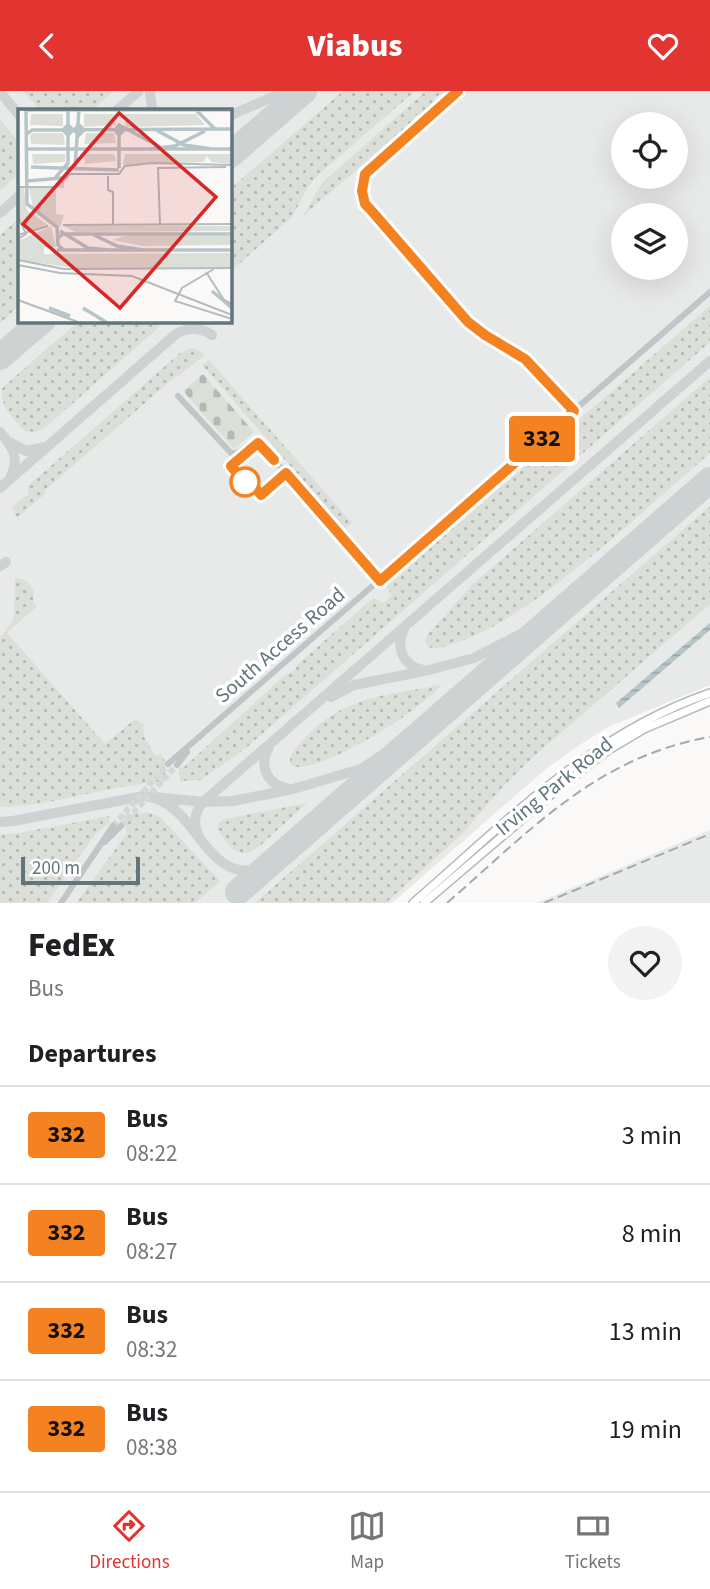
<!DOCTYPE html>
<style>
body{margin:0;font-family:"Source Sans 3",sans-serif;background:#f2f2f2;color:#202124;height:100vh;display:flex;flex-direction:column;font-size:26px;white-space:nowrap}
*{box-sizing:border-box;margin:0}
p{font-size:23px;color:#757577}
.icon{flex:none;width:38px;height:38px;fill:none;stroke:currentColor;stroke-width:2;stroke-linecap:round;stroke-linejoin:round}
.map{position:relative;height:812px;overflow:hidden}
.side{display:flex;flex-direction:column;background:#fff;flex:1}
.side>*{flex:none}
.badge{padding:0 14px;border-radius:5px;font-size:24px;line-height:46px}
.tools{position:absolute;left:611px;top:21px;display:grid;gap:14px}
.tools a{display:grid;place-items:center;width:77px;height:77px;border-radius:50%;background:#fff;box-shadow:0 7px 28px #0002;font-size:35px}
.scale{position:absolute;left:21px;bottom:18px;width:119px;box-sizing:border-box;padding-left:7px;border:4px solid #60767c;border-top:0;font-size:19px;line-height:24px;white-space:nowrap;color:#60767c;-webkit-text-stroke:5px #fff;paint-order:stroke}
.map>.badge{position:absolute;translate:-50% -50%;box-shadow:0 0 0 4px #fff}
h2{padding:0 28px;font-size:26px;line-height:63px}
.round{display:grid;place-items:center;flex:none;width:74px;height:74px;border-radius:37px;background:#f2f2f2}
.overview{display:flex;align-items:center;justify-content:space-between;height:119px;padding:0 28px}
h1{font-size:33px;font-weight:800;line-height:52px}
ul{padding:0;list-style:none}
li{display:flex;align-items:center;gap:21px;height:98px;padding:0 28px;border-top:2px solid #e0e0e0}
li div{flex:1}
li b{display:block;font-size:26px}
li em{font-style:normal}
li .badge{min-width:77px;font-weight:700;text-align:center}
header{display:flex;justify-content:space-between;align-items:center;height:91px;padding:0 28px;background:#e23430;color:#fff;font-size:32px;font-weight:800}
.tabs{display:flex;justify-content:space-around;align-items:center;height:98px;border-top:2px solid #e0e0e0;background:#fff;font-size:19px;color:#757577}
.tabs a{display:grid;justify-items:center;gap:4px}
.tabs .active{color:#e23430}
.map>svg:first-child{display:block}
.built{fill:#e8e9e9;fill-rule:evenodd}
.grass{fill:url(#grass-dots)}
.cemetery{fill:url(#cemetery-stones)}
.water{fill:url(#water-rules)}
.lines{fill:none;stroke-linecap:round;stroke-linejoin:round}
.taxiway{stroke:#cdd2d3;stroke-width:10}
.runway{stroke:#cdd2d3;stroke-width:26}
.minor-tunnel{stroke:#d4d8d9;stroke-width:6;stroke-dasharray:6 3;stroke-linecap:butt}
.major-casing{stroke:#b2babc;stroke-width:10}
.minor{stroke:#bec6c8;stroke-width:6}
.major{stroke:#fff;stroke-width:7}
.rail{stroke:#a0abae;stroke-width:2;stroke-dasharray:10 5;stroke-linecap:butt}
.line-casing{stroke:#fff;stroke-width:16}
.line{stroke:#f58220;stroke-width:10}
.stop-dot{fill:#fff;stroke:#f58220;stroke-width:3.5}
.labels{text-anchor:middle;stroke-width:7;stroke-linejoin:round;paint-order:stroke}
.street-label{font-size:21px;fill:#60767c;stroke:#fff}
.inset-river{fill:none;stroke:#b6c6c8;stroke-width:3.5}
.inset-road{fill:none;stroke:#b3bdbf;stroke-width:2}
.view{fill:#d62828;fill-opacity:0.15;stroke:#d62828;stroke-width:3.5}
.inset-edge{fill:none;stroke:#60767c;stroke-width:3.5}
</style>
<header><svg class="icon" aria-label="back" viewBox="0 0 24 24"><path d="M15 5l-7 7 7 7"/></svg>Viabus<svg class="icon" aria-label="heart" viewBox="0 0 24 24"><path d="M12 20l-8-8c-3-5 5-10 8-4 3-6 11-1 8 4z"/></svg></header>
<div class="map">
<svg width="710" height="812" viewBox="0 0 710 812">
<defs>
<pattern id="grass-dots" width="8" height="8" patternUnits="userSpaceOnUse" patternTransform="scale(1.75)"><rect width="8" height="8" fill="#dbdfd7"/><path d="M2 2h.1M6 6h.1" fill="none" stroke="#b5b9b3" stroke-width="1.8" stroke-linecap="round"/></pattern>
<pattern id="cemetery-stones" width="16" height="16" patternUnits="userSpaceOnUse" patternTransform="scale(1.75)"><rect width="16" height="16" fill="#dbdfd7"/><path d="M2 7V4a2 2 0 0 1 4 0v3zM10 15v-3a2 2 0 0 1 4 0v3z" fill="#b5b9b3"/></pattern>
<pattern id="water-rules" width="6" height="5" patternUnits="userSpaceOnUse" patternTransform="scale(1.75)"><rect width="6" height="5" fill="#b6c6c8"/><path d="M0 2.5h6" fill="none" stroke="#97a5a7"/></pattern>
</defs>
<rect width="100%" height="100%" fill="#faf9f8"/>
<path class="built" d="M0,0H710V594L608,636L581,653L547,677L392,812H0ZM19,19H229V229H19ZM623,33H676V86H623ZM623,124H676V177H623Z
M710,739V812H536L589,790Z"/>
<path class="grass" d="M23,0H114L92,19H40Z
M343,0H415L319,83L308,96L292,126L229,182V99Z
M426,0H448L435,6C434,14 425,24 416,24L411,32L304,124L322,92Z
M0,29L19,51V83L0,100Z
M19,127V215L0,232V144Z
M710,215V251L245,658L201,689L180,690L179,676H184L284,585L295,579L297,574L373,507L384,512L392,504L386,495L532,369L542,364L544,359Z
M80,229H163L157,238L47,335L36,341L24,340C13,327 0,316 2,297Z
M192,257L201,260L204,264L178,286L176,285L44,400L45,403L17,427L12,416L28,403V395L180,262Z
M209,269L352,432L345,437L202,274Z
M710,286V362C657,408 606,456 550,498C519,520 489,542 452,553C443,556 435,560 427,555L425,550L428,543L472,494Z
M710,415V513L533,666L501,698L462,743L386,812H255Z
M15,487C28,487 37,498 33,511L37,515L7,542L105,653L134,629H138L143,634L144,646L156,665L161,663L165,670V691C109,693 56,715 0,716V547L14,528Z
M441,594C426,616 319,685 292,675L290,671C289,662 297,656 303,649C344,604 385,605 441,594Z
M307,712L260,755L248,762H240L232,758L217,738L219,731L225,728Z
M147,721L160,726L220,790L195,812H76L127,742L123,724Z
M109,725L110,732L96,742L47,812H0V744L19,742Z"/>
<path class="cemetery" d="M203,283L254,341L234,358L183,300Z"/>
<path class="water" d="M710,532V539L619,617L616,612Z"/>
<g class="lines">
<path class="taxiway" d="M150,0L152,19
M0,1L19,24
M117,19L139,0
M229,25L286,0
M260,38L300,0
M0,122L19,105
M0,341C12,355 20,367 11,385
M9,351L26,360L45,356
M0,397L176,243C188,236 200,236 212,244
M0,475L6,471
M404,538C395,556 403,575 423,579
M331,606L354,594L429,579L474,567L527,540L600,486
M269,656C258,675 267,694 289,698
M155,706L203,711L233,710L293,698L361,678L418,640L457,610
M0,731L13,730L144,705C200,710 204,801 268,775
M200,747C193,734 193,723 203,711L710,270"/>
<path class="runway" d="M229,65L304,0
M0,266L43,229
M238,801L710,389"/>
<path class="minor-tunnel" d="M113,735L168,673
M121,735L177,674"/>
<g class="major-casing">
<path id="major" d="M413,812C507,731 590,643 710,602
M424,812L560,696L607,660L644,638L710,610"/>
</g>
<path class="minor" d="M458,0L365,83L361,100L370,118L468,231L485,245L525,268L574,320
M178,305L231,362H237L253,351L262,355L380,490
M168,673L710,201
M177,674L187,661
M105,751L121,735
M61,812L113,735"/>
<use href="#major" class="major"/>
<path class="rail" d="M447,812C530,740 596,666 710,646
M544,812L710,743"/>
</g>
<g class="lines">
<g class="line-casing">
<path id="line" d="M274,369L258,352L231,375L247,394H253L261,404L286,382L380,490L574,320L525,268L485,244L468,231L370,118L365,113L362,100L365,83L458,0"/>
</g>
<use href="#line" class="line"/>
</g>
<circle class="stop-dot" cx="245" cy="391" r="14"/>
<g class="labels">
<g class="street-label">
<text transform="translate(280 554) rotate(-41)" y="7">South Access Road</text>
<text transform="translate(554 695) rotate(-39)" y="7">Irving Park Road</text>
</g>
</g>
<g transform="translate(18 18)">
<rect width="214" height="214" fill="#faf9f8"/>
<path d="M45,5V17L12,16L13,5ZM66,5H96L98,16L66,18ZM106,5H178L187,16L108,18ZM16,24H45L47,36L13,35L12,26ZM68,24H96L98,34L66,35ZM14,45H47V53L15,55ZM66,45H96L98,52L67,55ZM107,45H213V55L193,53L189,47L186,53L105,56ZM46,73V79H38V105L46,106L42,118L15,100L11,79L38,78ZM0,79H6L9,101L30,116L9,122L0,106ZM33,117L38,138H26V145L213,144V158L63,160L0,151V132ZM46,117H213L214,122L57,123ZM107,127H213V136L124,137L94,131Z" fill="#dbdfd7"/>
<path class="inset-river" d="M8,0L9,95L39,118L40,136L46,141M177,0L197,20M7,1H214M50,16L55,21L50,26L45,21ZM61,16L66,21L61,26L56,21ZM101,16L144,39M101,16L106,21L101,26L97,21ZM138,21L166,36L194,40M101,22V59M8,26L14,21L214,20M7,40H214M132,40L157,37L187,22M13,58L101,61M57,58L61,0M37,69L50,54V0M9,72L44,69M42,122L70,139L91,141M76,126L99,137L125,141M40,129L45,125H214M39,141H214M194,182L214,199M31,199L52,207M65,199L88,213"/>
<path class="inset-road" d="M90,67V81L95,83V116M0,78H39L52,65H101L107,57L134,54L214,56M0,107L8,125L0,130M45,116L214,115M142,116L140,59L208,58M0,126L30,117M0,151L46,160L214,159M0,156L42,164L114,167L214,206M196,160L164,179L157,192L214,210M188,163L206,191L214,195M0,191L60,213"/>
<path class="view" d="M101,4L198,88L102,199L5,115Z"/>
<rect width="214" height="214" class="inset-edge"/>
</g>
</svg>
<div class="tools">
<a><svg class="icon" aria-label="locate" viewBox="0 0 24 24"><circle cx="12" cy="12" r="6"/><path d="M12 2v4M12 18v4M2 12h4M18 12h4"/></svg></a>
<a><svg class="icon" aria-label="layers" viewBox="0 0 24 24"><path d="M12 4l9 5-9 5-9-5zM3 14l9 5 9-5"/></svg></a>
</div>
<div class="scale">200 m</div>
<b class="badge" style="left:542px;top:348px;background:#f58220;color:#111">332</b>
</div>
<section class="side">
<div class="overview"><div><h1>FedEx</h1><p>Bus</p></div><a class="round"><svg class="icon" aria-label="heart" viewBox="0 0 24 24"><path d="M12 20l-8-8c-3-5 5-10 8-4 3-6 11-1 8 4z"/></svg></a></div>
<h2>Departures</h2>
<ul>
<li><span class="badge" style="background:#f58220;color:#111">332</span><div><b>Bus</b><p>08:22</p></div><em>3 min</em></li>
<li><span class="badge" style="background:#f58220;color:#111">332</span><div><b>Bus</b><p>08:27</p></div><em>8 min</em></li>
<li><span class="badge" style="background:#f58220;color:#111">332</span><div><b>Bus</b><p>08:32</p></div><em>13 min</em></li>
<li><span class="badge" style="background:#f58220;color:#111">332</span><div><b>Bus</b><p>08:38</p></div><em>19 min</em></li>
</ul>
</section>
<nav class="tabs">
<a class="active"><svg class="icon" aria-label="directions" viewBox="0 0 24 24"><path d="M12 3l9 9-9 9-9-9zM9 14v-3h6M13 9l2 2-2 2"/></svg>Directions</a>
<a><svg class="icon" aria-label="map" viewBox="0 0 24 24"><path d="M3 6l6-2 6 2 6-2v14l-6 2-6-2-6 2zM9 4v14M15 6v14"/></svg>Map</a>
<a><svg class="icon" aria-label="tickets" viewBox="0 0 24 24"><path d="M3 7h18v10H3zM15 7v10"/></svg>Tickets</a>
</nav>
